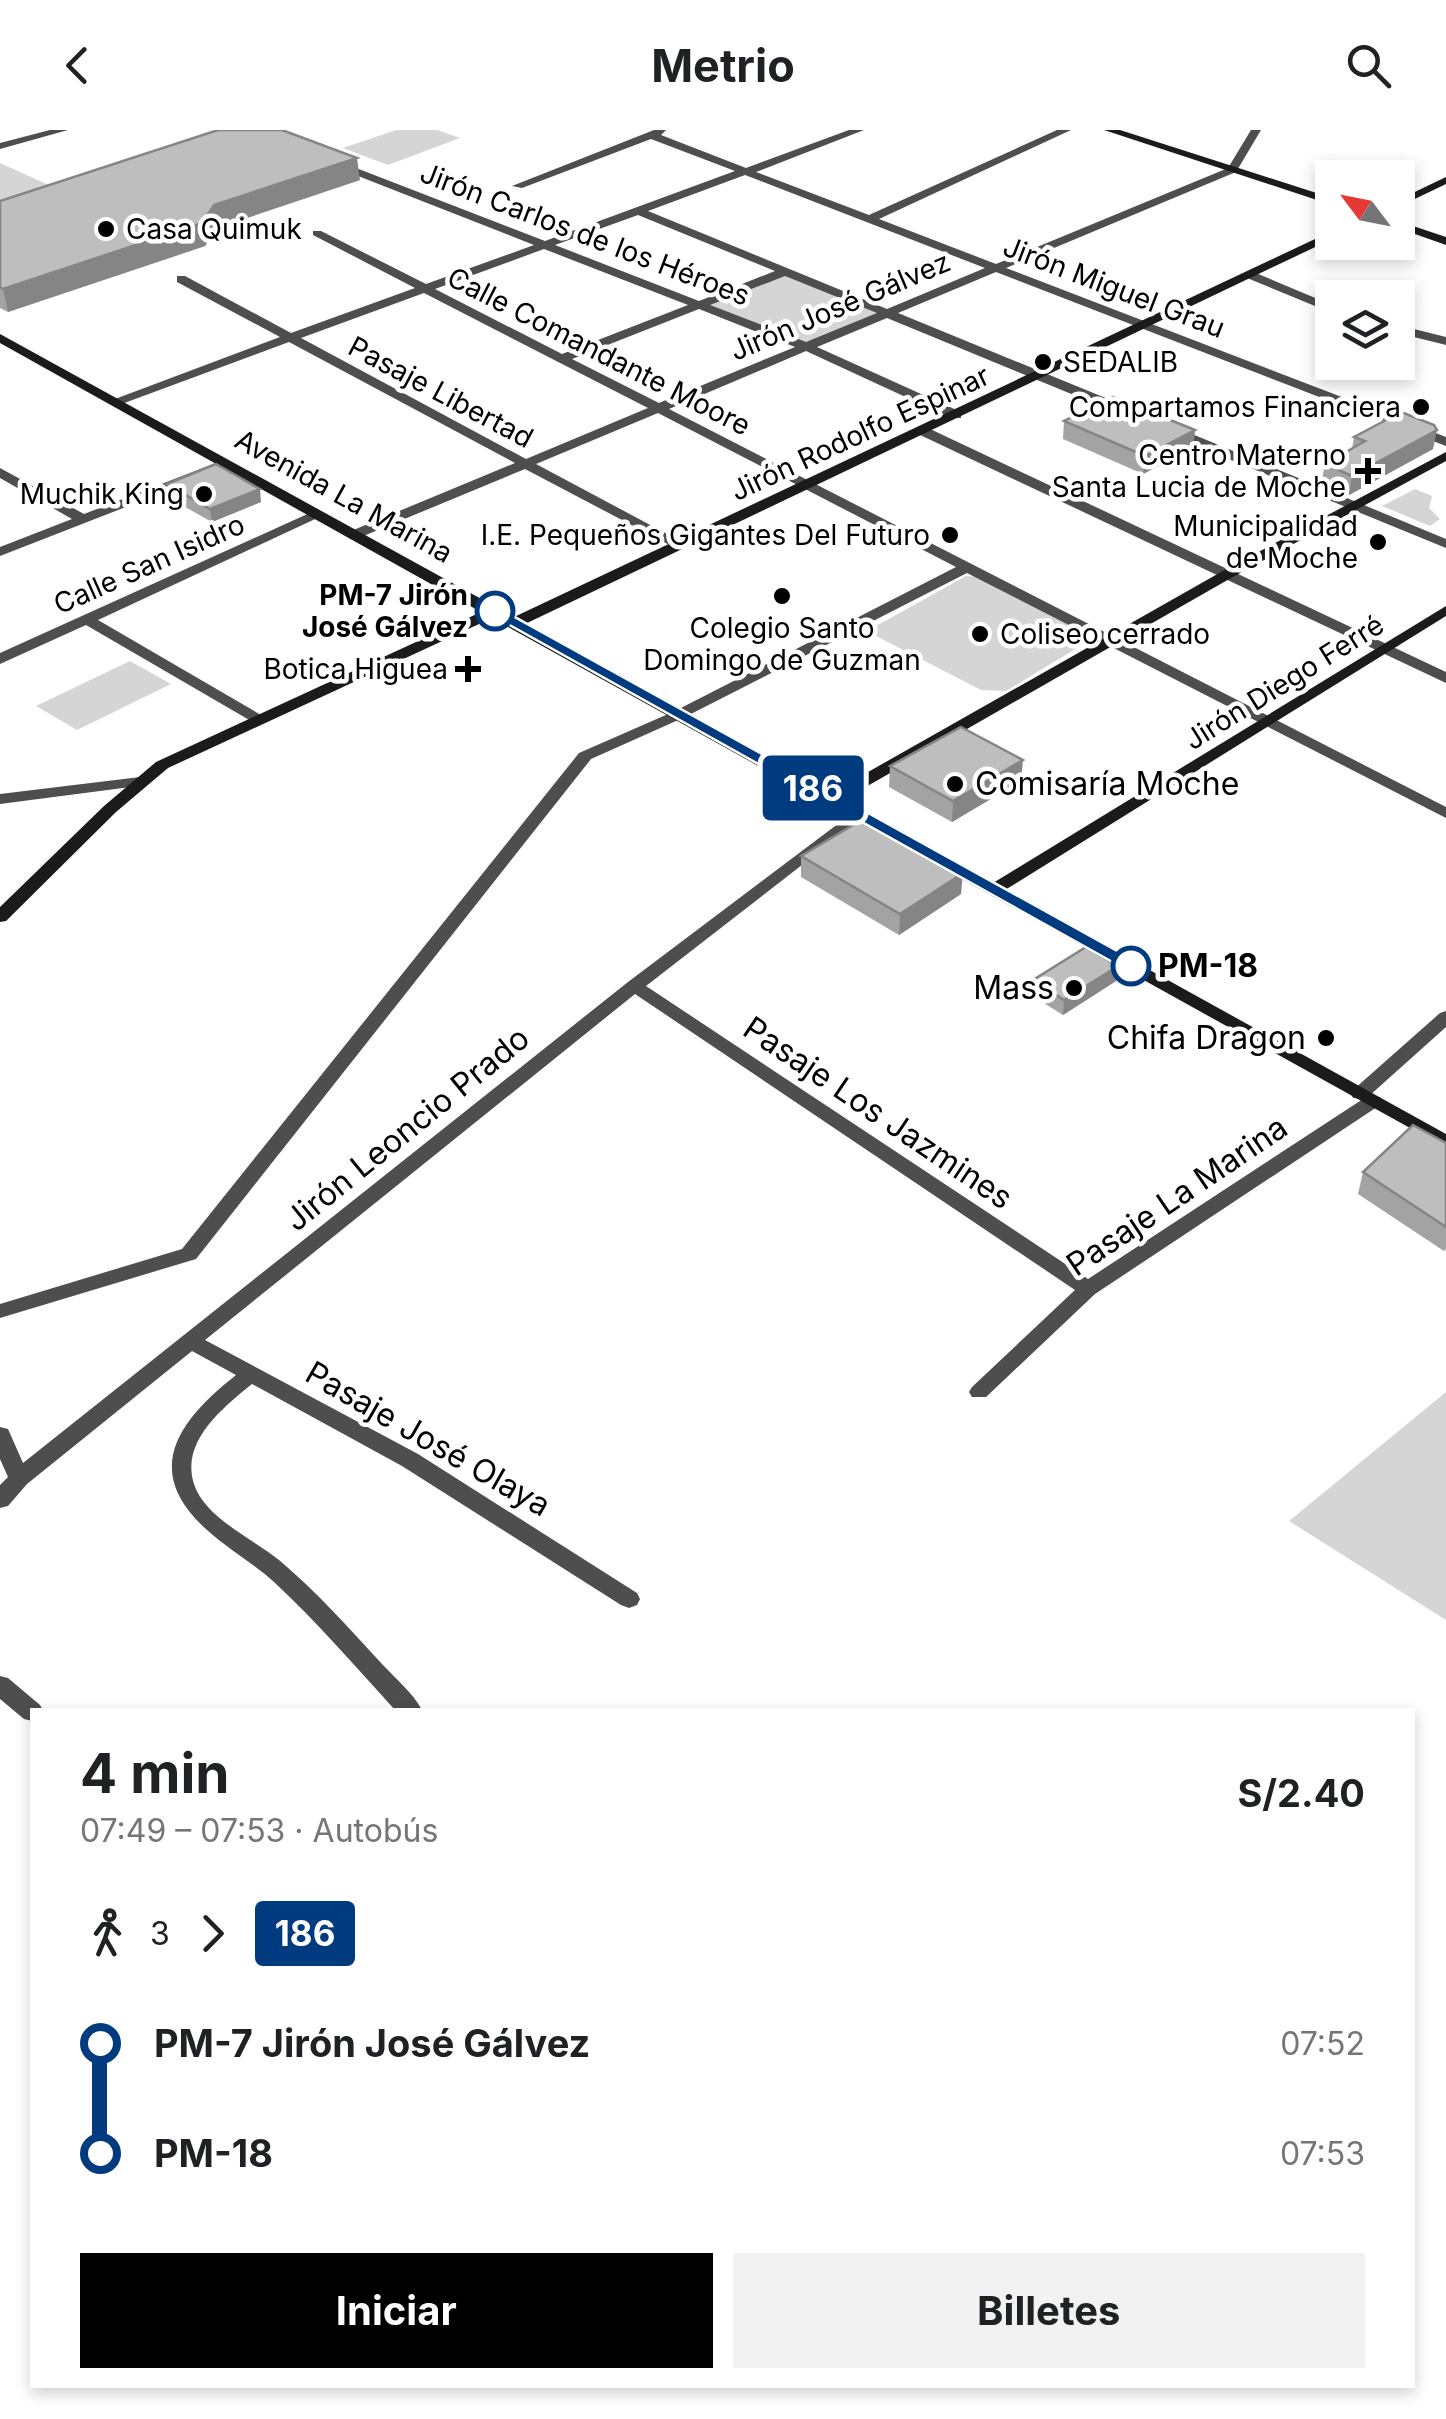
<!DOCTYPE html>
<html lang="es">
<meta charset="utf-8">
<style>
body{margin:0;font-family:Inter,sans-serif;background:#f2f2f2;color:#202124;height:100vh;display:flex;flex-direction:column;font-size:38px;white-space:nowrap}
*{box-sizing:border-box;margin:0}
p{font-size:32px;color:#757577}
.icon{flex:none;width:55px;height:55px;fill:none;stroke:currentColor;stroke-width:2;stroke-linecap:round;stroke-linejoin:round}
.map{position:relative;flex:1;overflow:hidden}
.sheet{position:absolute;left:30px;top:1578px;width:1385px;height:680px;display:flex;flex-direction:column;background:#fff;border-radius:0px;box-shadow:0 5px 15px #0003}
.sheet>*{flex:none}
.badge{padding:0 20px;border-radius:8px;font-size:35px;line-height:65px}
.needle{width:65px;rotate:302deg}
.tools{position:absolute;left:1315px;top:30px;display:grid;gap:20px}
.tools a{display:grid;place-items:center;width:100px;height:100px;border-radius:0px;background:#fff;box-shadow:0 5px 15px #0003;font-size:50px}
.map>.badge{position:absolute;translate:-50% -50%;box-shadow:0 0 0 5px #fff}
.legs{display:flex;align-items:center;gap:15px;height:110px;padding:0 50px;font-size:32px}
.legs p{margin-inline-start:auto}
.head{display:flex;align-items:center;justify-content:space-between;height:170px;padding:0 50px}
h1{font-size:55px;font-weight:700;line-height:75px}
.cta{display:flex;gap:20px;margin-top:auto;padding:20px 50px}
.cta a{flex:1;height:115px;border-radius:0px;background:#000;color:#fff;font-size:40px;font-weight:700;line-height:115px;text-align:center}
.cta a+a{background:#f2f2f2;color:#202124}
ul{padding:0 50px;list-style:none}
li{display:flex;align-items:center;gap:35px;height:110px;font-size:38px}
li i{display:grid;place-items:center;width:15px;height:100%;margin:0 12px;background:currentColor}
li i::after{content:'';width:25px;height:25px;margin:-12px;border:8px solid;border-radius:50%;background:#fff}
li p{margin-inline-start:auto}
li:first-child i{background:linear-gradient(#0000 50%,currentColor 0)}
li:last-child i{background:linear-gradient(currentColor 50%,#0000 0)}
header{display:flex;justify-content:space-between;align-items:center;height:130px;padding:0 50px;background:#fff;font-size:45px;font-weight:700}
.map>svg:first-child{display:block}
.green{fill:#d5d5d5}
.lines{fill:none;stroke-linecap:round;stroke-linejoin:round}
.street{fill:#4e4e4e;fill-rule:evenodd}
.secondary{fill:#1b1b1b;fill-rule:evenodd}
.wall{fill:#a3a3a3}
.shaded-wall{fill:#858585}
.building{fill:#bebebe;stroke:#858585;stroke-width:2.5}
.line-1{fill:#003b80;stroke:#fff;stroke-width:2.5}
.poi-dot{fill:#000;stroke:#fff;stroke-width:4}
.stop-1-dot{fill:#fff;stroke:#003b80;stroke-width:5}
.labels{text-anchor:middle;stroke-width:9;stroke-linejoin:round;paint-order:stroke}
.far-poi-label{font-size:28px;fill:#000;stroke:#fff;text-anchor:end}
.far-street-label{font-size:28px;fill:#000;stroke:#fff}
.far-stop-label{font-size:28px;font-weight:bold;fill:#000;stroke:#fff;text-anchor:end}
.poi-label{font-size:32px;fill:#000;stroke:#fff;text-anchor:end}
.stop-label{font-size:32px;font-weight:bold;fill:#000;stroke:#fff;text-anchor:start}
.street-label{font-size:32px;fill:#000;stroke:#fff}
</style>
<header><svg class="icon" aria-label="back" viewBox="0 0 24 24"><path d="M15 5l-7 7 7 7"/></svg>Metrio<svg class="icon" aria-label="search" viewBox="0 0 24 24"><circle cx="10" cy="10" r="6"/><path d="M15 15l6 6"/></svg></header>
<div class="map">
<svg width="1446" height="2289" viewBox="0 0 1446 2289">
<rect width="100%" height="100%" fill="#fff"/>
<path class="green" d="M396,0H437L460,8L388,35L343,18Z
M0,33L75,67L0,92Z
M787,144L880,183L804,214L707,176Z
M1415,359L1432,366L1429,378L1440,389L1430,396L1382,376Z
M966,446L978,447L1083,502L1087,512L1006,561L981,560L876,506V496Z
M130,531L171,554L77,600L36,576Z
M1446,1262V1490L1289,1391Z"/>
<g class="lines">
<path class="street" d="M50,0H68L0,19V13Z
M654,0H666L661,5L746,38L849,0H864L756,42L869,85L1057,0H1071L879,89L996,134L1228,38L1251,0H1261L1236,42L1006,138L1446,307V316L996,142L898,183L1130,278V284H1120L887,188L817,217L961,282V288H951L806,221L669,279L1446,677V688L967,443L685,587L591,629L196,1129L0,1188V1174L182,1119L579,623L675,581L956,437L658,283L536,334L684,413L686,416L679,420L525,339L361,407H351V401L515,333L289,212L119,275L107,272L280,207L177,152V146H185L291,203L415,158L313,105V101H321L426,154L534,115L330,35V31H338L545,111L735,41L651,9L522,58L512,56ZM745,45L985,138L887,179L648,81ZM638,85L775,141L699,171L555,115ZM544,119L688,175L562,224L435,159ZM785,146L877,183L806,212L710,175ZM424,163L648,278L526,329L301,208ZM699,179L795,217L659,273L572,229Z
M1251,141L1332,175V183L1247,148L1245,145Z
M1398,195L1446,207V215L1398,203Z
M1165,297H1175L1446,409V418L1165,303Z
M918,298H928L1446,542V553L918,304Z
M226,329L233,333L231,336L0,426V417L72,389L0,348V338L84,384Z
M314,381L326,384L98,490L261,585V591H251L86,495L0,534V523Z
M140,647L148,652L146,655L0,674V664Z
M859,678L865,680V686L646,856L1088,1149L1363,969L1353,968L1351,964L1353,960L1440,883L1446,881V897L1369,966L1380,967L1382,971L1380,975L1095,1164L986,1267H972L969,1262L972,1257L1075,1160L635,864L205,1210L418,1324L637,1463L640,1469L637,1475L629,1478L621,1475L402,1336L252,1254C224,1277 180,1311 194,1354C205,1388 252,1408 279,1430C316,1461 349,1498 382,1534C395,1548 413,1563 422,1580H395C356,1537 317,1492 274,1452C253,1433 228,1419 207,1400C141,1341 178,1291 236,1245L192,1221L27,1354L8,1376L0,1378V1355L8,1347L0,1329V1297L8,1299L23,1333L628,852Z
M0,1546L8,1548L40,1575L43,1580H32V1591L24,1589L0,1569Z"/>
<path class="secondary" d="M1104,0H1120L1332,68V75Z
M1446,47V54L1398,77V70Z
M1398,91L1446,107V115L1398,98Z
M1332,101V109L525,494L831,663L1221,442L1446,322V331L1231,448L843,670L993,753L1446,476V486L1005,760L1446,1004V1018L492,488L168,638L116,682L6,791L0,792V777L104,676L156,632L481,482L0,213V204L514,487Z"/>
</g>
<path class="wall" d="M360,50L217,98L205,116L8,182L0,178V71Z
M1064,291L1195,300L1193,318L1143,344L1063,309Z
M1354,307L1433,319L1349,365L1321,354L1325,334L1352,319Z
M167,354L261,372L212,392L169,368Z
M890,636L1021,651L952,692L889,657Z
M801,726L961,764L899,805L801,747Z
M1033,850L1116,851L1063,885L1031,865Z
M1446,1013V1119L1444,1121L1358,1064L1363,1042Z"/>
<path class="shaded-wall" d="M357,28L360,50L217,98L205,116L8,182L3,159L214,75Z
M1195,300L1193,318L1143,344L1145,326Z
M1437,300L1433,319L1349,365L1352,346Z
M260,359L261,372L212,392L210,379Z
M1023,630L1021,651L952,692L953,671Z
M963,743L961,764L899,805L900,784Z
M1118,836L1116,851L1063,885L1064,870Z"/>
<path class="building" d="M218,0H282L357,28L214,75L202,93L3,159L0,157V71Z
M1113,267L1195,300L1145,326L1064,291Z
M1401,282L1434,295L1437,300L1352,346L1325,334L1365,311L1354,307Z
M216,334L260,359L210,379L167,354Z
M961,597L1023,630L953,671L890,636Z
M865,688L963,743L900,784L801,726Z
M1086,817L1118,836L1064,870L1033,850Z
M1413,995L1446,1013V1097L1363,1042Z"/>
<path class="line-1" d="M495,476L1137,832L1140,836L1125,839L490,484V478Z"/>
<g class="poi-dot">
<circle cx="106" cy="99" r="10"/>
<circle cx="1043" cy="232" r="10"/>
<circle cx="1421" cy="277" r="10"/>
<path d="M1363 326h10v10h10v10h-10v10h-10v-10h-10v-10h10z"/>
<circle cx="204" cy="364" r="10"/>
<circle cx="950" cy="405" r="10"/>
<circle cx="1378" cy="412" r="10"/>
<circle cx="782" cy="466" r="10"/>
<circle cx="980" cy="504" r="10"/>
<path d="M463 524h10v10h10v10h-10v10h-10v-10h-10v-10h10z"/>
<circle cx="955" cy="654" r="10"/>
<circle cx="1074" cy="858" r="10"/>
<circle cx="1326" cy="908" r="10"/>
</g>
<g class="stop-1-dot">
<circle cx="495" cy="481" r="18"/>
<circle cx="1131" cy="836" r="18"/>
</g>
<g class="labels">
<g class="far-poi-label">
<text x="126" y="109" text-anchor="start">Casa Quimuk</text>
<text x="1063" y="242" text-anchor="start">SEDALIB</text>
<text x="1401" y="287">Compartamos Financiera</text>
<text x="1346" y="335">Centro Materno<tspan x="1346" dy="32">Santa Lucia de Moche</tspan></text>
<text x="184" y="374">Muchik King</text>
<text x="1358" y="406">Municipalidad<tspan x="1358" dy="32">de Moche</tspan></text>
<text x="930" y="415">I.E. Pequeños Gigantes Del Futuro</text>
<text x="782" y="508" text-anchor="middle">Colegio Santo<tspan x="782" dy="32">Domingo de Guzman</tspan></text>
<text x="1000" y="514" text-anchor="start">Coliseo cerrado</text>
<text x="448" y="549">Botica Higuea</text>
</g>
<g class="far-street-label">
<text transform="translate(585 104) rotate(21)" y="10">Jirón Carlos de los Héroes</text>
<text transform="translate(1114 157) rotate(21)" y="10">Jirón Miguel Grau</text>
<text transform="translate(840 176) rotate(-23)" y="10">Jirón José Gálvez</text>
<text transform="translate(599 221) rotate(27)" y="10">Calle Comandante Moore</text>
<text transform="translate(441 262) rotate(28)" y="10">Pasaje Libertad</text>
<text transform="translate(860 303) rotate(-25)" y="10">Jirón Rodolfo Espinar</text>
<text transform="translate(344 366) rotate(29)" y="10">Avenida La Marina</text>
<text transform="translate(149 434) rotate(-24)" y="10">Calle San Isidro</text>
<text transform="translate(1284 552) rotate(-32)" y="10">Jirón Diego Ferré</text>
</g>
<g class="far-stop-label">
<text x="468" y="475">PM-7 Jirón<tspan x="468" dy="32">José Gálvez</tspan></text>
</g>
<g class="poi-label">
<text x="975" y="665" text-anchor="start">Comisaría Moche</text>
<text x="1054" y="869">Mass</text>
<text x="1306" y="919">Chifa Dragon</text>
</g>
<g class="stop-label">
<text x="1158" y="847">PM-18</text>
</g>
<g class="street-label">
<text transform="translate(878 983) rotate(34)" y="11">Pasaje Los Jazmines</text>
<text transform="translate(407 999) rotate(-39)" y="11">Jirón Leoncio Prado</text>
<text transform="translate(1177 1066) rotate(-34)" y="11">Pasaje La Marina</text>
<text transform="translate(428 1309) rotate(30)" y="11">Pasaje José Olaya</text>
</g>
</g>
</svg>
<div class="tools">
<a><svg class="needle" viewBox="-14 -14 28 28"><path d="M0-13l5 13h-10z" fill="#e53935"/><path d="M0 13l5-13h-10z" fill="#757577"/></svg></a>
<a><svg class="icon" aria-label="layers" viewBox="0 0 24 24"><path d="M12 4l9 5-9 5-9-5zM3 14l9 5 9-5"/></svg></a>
</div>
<b class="badge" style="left:813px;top:658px;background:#003b80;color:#fff">186</b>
<section class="sheet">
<div class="head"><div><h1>4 min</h1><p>07:49 – 07:53 · Autobús</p></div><b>S/2.40</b></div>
<div class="legs"><svg class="icon" aria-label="walk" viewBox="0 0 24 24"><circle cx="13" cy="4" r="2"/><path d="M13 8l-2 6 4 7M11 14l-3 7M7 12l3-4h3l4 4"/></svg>3<svg class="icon" aria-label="forward" viewBox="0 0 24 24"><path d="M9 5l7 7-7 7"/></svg><b class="badge" style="background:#003b80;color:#fff">186</b></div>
<ul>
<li><i style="color:#003b80"></i><b>PM-7 Jirón José Gálvez</b><p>07:52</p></li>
<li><i style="color:#003b80"></i><b>PM-18</b><p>07:53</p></li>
</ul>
<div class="cta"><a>Iniciar</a><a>Billetes</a></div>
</section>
</div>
